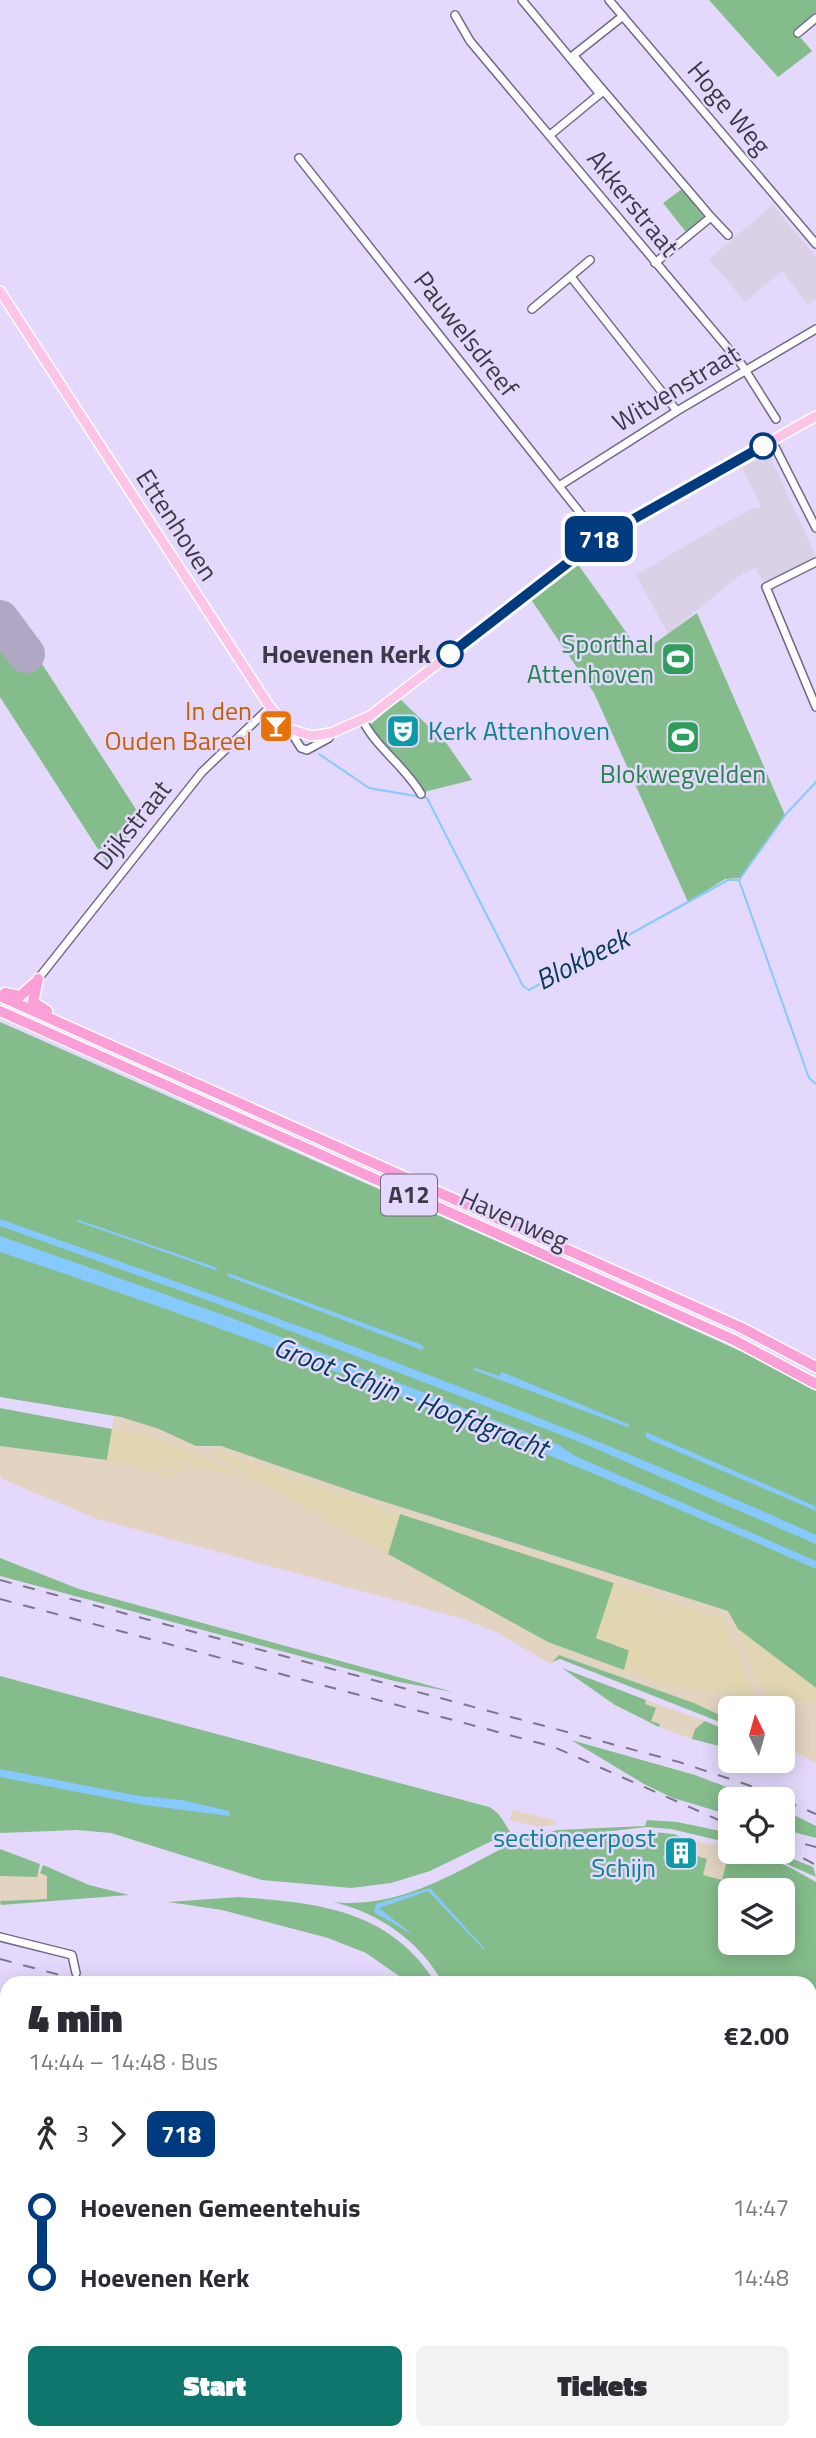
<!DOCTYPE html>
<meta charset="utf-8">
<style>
body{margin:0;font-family:"Titillium Web",sans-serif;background:#f2f2f3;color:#2b2b33;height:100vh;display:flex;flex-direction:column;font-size:26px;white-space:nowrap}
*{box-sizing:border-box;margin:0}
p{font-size:23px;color:#7c7c81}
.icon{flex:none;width:38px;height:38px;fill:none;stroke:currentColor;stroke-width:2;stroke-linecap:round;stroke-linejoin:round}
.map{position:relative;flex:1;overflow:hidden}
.details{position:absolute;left:0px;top:1976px;width:817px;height:464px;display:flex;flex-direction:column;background:#fff;border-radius:21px 21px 0 0;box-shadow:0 4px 18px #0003}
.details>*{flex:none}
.badge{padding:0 14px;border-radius:10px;font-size:24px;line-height:46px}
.needle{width:46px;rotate:355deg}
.controls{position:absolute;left:718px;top:1696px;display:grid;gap:14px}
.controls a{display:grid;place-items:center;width:77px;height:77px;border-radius:10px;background:#fff;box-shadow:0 4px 18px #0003;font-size:35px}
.map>.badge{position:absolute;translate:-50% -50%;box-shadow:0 0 0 4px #fff}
.legs{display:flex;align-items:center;gap:10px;height:77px;padding:0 28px;font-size:23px}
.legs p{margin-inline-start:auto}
.headline{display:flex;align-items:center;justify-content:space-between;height:119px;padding:0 28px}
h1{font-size:38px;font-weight:800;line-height:52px}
.action{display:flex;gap:14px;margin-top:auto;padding:14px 28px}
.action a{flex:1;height:80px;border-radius:10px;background:#0f766e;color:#fff;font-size:28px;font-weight:800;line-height:80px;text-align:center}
.action a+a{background:#f2f2f3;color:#2b2b33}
ul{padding:0 28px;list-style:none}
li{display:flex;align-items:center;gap:24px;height:70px;font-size:26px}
li i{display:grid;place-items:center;width:10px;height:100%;margin:0 9px;background:currentColor}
li i::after{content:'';width:18px;height:18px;margin:-9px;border:5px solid;border-radius:50%;background:#fff}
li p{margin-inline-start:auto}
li:first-child i{background:linear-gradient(#0000 50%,currentColor 0)}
li:last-child i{background:linear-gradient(currentColor 50%,#0000 0)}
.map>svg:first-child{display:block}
.industrial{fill:#e3d3c1}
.education{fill:#dbd1e6}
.green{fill:#84bd8b;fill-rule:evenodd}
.sand{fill:#e0d6b1}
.water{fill:#85c9ff}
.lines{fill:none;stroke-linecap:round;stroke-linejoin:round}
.stream{stroke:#85c9ff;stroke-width:2}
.runway{stroke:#b0a7c4;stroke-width:38}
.minor-casing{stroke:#736887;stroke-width:10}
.major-casing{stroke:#fff;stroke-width:12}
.highway-casing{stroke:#fff;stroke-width:13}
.minor{stroke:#fff;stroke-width:7}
.major{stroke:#fcc5e7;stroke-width:9}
.highway{stroke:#fa9fd7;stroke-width:10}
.rail{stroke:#7c758b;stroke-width:2;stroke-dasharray:12 12;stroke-linecap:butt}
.line-1-casing{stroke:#fff;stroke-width:16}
.line-1{stroke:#003b80;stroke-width:10}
.stop-1-dot{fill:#fff;stroke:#003b80;stroke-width:3.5}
.labels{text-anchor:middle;stroke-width:5;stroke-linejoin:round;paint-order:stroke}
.shield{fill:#e4d9fc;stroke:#706a7e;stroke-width:2}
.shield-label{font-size:24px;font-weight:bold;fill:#3e3a48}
.street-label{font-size:26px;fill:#3e3a48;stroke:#e4d9fc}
.leisure-label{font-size:26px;fill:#27864d;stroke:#e4d9fc;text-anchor:end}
.stop-label{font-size:26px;font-weight:bold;fill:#3e3a48;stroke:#e4d9fc;text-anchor:end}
.food-label{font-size:26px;fill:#c56008;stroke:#e4d9fc;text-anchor:end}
.culture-label{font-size:26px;fill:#0d838f;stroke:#e4d9fc;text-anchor:start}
.water-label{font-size:28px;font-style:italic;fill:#043b5e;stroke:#e4d9fc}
</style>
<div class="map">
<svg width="816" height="2438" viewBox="0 0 816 2438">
<rect width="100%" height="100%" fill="#e4d9fc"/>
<path class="industrial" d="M114,1416L141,1422L202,1447L221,1446L446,1522L729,1611L816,1648V1763L782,1746V1708H730V1720L694,1703L559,1655L551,1664L496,1632L464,1619L97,1519L0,1478V1446L107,1460Z
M646,1700L705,1721L695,1729L692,1739L659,1727L660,1724L651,1721L644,1704Z
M513,1810L556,1821V1824L540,1827L510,1820Z
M653,1832L730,1848V1852H744L729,1887L660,1859Z
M38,1872L47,1876V1899L1,1901L0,1906V1876L36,1877Z"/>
<path class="education" d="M773,205L816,257V299L808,305L782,271L745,302L709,259Z
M769,454L816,556L769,580H762L755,568L739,576L668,634L636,575L721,525L756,507L761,508L742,466Z"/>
<path class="green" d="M709,0H816V13L795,31L812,51L778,77Z
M682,189L705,218L686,232L663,203Z
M577,563L641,653L697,613L785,815L740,878L725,879L688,902L594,693L530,598Z
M0,599L141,817L107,863L0,697Z
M400,699L447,744L472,780L424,792L369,726Z
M0,1022L528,1255L758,1359L816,1391V1688L738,1629L728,1611L363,1495L221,1446H196L159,1429L121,1417L0,1397Z
M0,1408L112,1429L107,1460L0,1446Z
M400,1514L614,1583L596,1638L630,1651L624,1670L548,1642L388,1554Z
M0,1558L79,1589L453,1692L394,1681L0,1576Z
M559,1655L694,1703L730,1720V1726L560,1659L552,1662Z
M562,1668L646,1700L645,1704L656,1708L651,1721L660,1724L659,1727L615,1705Z
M0,1676L489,1807C506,1815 508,1839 524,1844L653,1832L674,1834L698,1846L668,1841L663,1859L694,1865L697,1856L707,1859L703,1875L722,1880L729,1853C758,1848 791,1868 816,1882V2111L810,2113V1983H443C419,1941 380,1913 333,1902C399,1909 453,1874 510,1844L506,1838H498L430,1871L391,1883L351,1888L262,1880L111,1833L77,1830L0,1833ZM730,1890H782V1942H730Z
M705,1721L730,1732V1749L692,1739L695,1729Z
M571,1740L695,1775L758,1799H730V1815L673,1798L644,1784Z
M782,1809L816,1826V1838L782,1829Z
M647,1820L677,1822L730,1833V1843L671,1829L646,1827L527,1841L521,1839L557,1830L645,1826Z
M0,1849L40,1864L37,1877L0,1876Z
M760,1852H775L813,1867L816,1877Z
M43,1865L89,1885L129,1895L1,1905L0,1901L47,1899V1876L40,1873Z
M239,1897C319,1903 389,1909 436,1983H409L366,1953L328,1938L222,1910L168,1902Z
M7,2133V2200L2,2218L0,2160Z
M810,2192H816V2404L810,2405Z
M0,2354L7,2385V2432L13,2433L14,2438H0Z
M175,2433H530L465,2438H176Z"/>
<path class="sand" d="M112,1429C163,1437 212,1461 257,1484L173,1458L172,1463L185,1467L183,1472L153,1464L152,1467L179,1475L178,1478L107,1460Z
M218,1452L400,1514L388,1554L212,1455Z
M614,1583L723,1618L755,1697L681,1688L624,1670L629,1650L596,1638Z
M738,1629L816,1688V1703L765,1697Z"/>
<path class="water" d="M0,1219C275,1316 550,1415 816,1535V1544L587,1445L262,1320L0,1226Z
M79,1220L215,1267L218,1271L76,1221Z
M0,1236L229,1317L559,1445L575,1456L816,1561V1569C550,1451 277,1344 0,1252Z
M228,1273L420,1344L424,1348L422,1350L227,1276Z
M473,1367L499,1376L502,1372L628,1424L630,1428L474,1370Z
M646,1432L815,1506L816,1511L646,1438Z
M0,1769L139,1796L182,1800L229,1811L230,1816L145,1805L0,1777Z
M430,1888L484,1948V1950L428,1891L379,1908L413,1935L374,1912L376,1904Z
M816,2404V2438H465L530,2432H810V2405Z"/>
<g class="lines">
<path class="stream" d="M319,754L369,788L427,798L523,986L529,990L728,880H739L809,1078L816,1084
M739,880L786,814L816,782
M238,2432L239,2438
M313,2438L376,2432"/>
<path class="runway" d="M0,619L26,654"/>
<g class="minor-casing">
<path id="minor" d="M522,0L600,94
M609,0L816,244
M455,15L470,41L742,365L776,419
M798,33L816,18
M574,56L711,217L655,263
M570,58L623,16
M550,135L601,93
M299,158L600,538
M711,217L728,235
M571,277L677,411
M532,309L590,260
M772,441L816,528
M559,486L677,411L816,329
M816,562L766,587L816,707
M362,719C376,748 405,766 421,794
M289,729L301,748L307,750L329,738L331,733
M38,979L202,772L270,707
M0,1937L72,1955L76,1973"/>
</g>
<g class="major-casing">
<path id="major" d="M0,291L270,707L289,729L312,736L331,733L370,716L600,538L816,416"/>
</g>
<g class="highway-casing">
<path id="highway" d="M38,979L33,1002L47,1011
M5,993L20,996L36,982
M0,996L742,1328L816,1367
M0,1011L734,1340L816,1384"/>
</g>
<use href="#minor" class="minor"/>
<use href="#major" class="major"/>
<use href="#highway" class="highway"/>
<path class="rail" d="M0,1580L679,1762L748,1785L816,1814
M0,1599L554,1747L730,1825
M782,1838L816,1847
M782,1847L816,1865
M0,1959L90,1983
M0,2088L7,2090
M810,2121L816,2119
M810,2137L816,2136
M0,2342L7,2365
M22,2432V2438
M33,2438L34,2432"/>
</g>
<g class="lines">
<g class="line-1-casing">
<path id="line-1" d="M450,654L600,538L763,446"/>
</g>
<use href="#line-1" class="line-1"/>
</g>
<defs>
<g id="stadium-square" transform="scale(1.75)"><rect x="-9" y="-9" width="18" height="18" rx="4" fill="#2e9e5b" stroke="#e4d9fc"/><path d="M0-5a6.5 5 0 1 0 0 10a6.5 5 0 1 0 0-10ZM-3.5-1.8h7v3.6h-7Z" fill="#fff"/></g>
<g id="bar-square" transform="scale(1.75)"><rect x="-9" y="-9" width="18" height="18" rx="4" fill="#e8710a" stroke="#e4d9fc"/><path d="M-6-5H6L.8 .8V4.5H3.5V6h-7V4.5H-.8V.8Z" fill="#fff"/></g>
<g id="theatre-square" transform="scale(1.75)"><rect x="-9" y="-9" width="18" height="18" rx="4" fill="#0f9aa8" stroke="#e4d9fc"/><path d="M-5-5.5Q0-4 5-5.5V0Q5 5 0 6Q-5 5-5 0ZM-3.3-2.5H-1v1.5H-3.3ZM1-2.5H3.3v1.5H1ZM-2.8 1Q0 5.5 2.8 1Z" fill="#fff"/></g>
<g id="building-square" transform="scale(1.75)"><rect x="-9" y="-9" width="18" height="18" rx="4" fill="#0f9aa8" stroke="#e4d9fc"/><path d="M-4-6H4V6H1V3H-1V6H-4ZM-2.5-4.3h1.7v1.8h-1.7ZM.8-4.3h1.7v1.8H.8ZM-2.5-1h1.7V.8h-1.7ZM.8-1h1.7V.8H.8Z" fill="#fff"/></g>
</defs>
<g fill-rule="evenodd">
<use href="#stadium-square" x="678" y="659"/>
<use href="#bar-square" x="276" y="726"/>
<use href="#theatre-square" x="403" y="731"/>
<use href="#stadium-square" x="683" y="737"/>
<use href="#building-square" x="681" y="1853"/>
</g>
<g class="stop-1-dot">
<circle cx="763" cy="446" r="12"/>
<circle cx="450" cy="654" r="12"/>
</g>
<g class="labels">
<rect class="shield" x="381" y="1174.5" width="56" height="41" rx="5"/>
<g class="shield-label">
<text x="409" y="1203">A12</text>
</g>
<g class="street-label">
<text transform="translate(729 108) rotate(50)" y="9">Hoge Weg</text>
<text transform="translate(633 203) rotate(51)" y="9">Akkerstraat</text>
<text transform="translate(466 334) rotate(52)" y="9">Pauwelsdreef</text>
<text transform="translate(676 388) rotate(-31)" y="9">Witvenstraat</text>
<text transform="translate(177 525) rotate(57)" y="9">Ettenhoven</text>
<text transform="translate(132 825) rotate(-51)" y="9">Dijkstraat</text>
<text transform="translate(514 1219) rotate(24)" y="9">Havenweg</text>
</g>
<g class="leisure-label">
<text x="654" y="653">Sporthal<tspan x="654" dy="30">Attenhoven</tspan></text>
<text x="683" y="783" text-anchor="middle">Blokwegvelden</text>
</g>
<g class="stop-label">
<text x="431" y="663">Hoevenen Kerk</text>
</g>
<g class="food-label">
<text x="252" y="720">In den<tspan x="252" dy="30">Ouden Bareel</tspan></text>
</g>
<g class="culture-label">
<text x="428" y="740">Kerk Attenhoven</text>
<text x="656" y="1847" text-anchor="end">sectioneerpost<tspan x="656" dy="30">Schijn</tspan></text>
</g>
<g class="water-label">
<text transform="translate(582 959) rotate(-27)" y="10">Blokbeek</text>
<text transform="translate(411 1397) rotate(21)" y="10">Groot Schijn - Hoofdgracht</text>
</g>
</g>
</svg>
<div class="controls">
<a><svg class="needle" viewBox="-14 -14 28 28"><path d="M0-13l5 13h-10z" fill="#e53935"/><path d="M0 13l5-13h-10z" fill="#7c7c81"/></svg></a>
<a><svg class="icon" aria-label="locate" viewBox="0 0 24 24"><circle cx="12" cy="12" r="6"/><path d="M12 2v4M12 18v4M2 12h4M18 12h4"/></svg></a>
<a><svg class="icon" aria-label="layers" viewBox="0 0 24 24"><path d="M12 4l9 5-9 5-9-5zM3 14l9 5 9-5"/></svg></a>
</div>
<b class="badge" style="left:599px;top:539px;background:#003b80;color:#fff">718</b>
<section class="details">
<div class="headline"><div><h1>4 min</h1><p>14:44 – 14:48 · Bus</p></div><b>€2.00</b></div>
<div class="legs"><svg class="icon" aria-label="walk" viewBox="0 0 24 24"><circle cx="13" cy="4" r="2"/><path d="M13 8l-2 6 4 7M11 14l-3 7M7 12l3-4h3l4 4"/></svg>3<svg class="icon" aria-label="forward" viewBox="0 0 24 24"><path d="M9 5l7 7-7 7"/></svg><b class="badge" style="background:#003b80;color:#fff">718</b></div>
<ul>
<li><i style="color:#003b80"></i><b>Hoevenen Gemeentehuis</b><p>14:47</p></li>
<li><i style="color:#003b80"></i><b>Hoevenen Kerk</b><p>14:48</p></li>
</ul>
<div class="action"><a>Start</a><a>Tickets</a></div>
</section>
</div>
